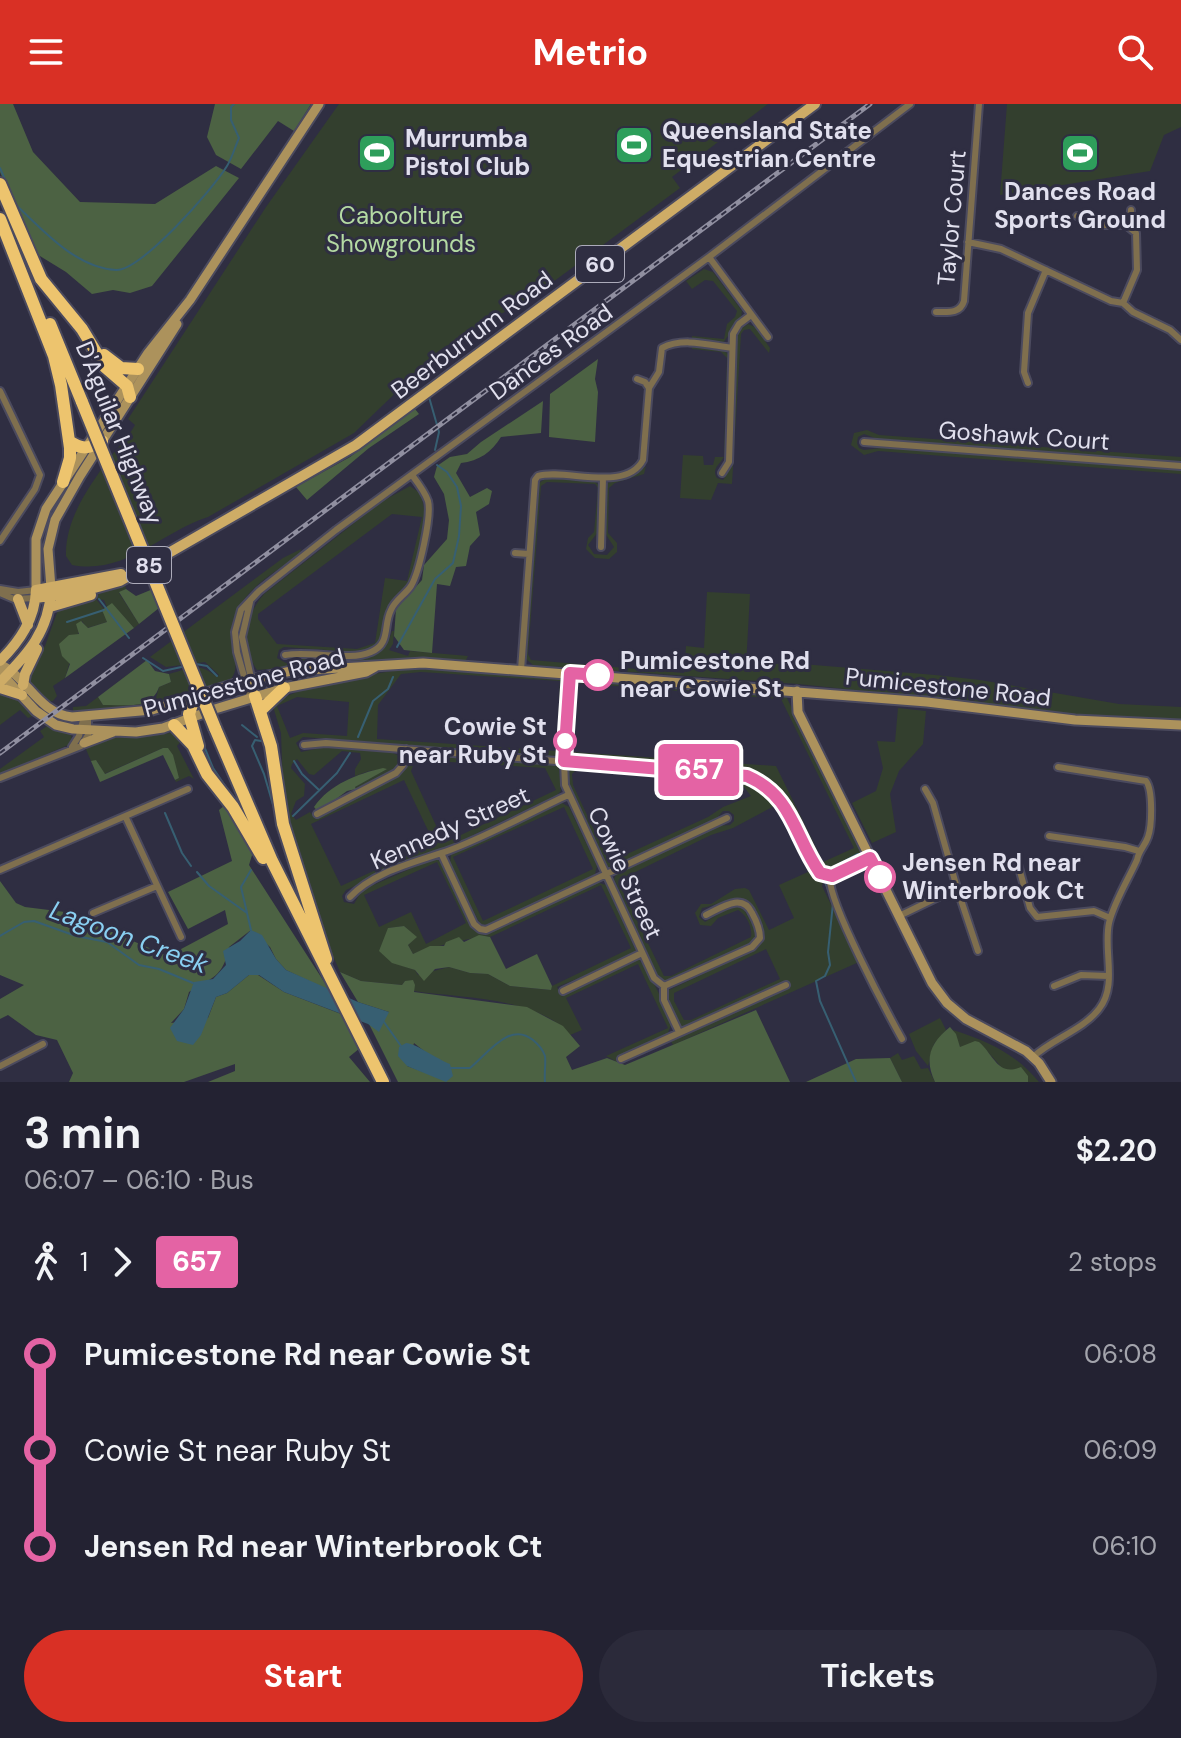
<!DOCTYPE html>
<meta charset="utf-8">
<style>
body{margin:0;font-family:"DM Sans",sans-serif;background:#2b2a3a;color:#f1f3f6;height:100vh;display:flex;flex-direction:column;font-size:30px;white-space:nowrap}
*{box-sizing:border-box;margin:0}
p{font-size:26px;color:#a3a4ac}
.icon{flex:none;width:44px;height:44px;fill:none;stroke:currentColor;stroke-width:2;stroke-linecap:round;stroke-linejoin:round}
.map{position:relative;height:978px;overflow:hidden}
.sheet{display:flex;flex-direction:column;background:#232232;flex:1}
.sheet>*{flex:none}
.badge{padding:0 16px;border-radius:6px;font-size:28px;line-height:52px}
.map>.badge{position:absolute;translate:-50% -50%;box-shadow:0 0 0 4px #fff}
.legs{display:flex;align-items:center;gap:12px;height:88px;padding:0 24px;font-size:26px}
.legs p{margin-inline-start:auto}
.overview{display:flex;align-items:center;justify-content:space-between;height:136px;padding:0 24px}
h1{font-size:44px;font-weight:700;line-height:60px}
.cta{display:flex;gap:16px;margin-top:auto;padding:16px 24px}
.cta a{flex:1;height:92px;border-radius:48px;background:#d93025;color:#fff;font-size:32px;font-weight:700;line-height:92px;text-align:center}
.cta a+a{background:#2b2a3a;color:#f1f3f6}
ul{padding:0 24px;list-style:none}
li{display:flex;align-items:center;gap:28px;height:96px;font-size:30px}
li i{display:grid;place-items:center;width:12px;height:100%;margin:0 10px;background:currentColor}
li i::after{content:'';width:20px;height:20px;margin:-10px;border:6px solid;border-radius:50%;background:#232232}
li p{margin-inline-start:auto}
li:first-child i{background:linear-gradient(#0000 50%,currentColor 0)}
li:last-child i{background:linear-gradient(currentColor 50%,#0000 0)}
header{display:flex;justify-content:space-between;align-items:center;height:104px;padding:0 24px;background:#d93025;color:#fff;font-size:36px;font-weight:700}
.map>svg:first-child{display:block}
.green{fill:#333f2e;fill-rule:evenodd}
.forest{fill:#4c6243;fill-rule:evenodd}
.water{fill:#375f72}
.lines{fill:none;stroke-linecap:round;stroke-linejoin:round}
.stream{stroke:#375f72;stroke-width:2}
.street-casing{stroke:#4b4a5e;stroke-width:10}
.secondary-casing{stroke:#4b4a5e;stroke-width:13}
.primary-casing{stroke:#4b4a5e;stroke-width:14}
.highway-casing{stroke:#4b4a5e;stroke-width:16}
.street{stroke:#7f6f4e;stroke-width:6}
.secondary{stroke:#ac925c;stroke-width:9}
.primary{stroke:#ceac66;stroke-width:10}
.highway{stroke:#edc46e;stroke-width:12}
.rail-casing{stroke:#908fa0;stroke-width:5}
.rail{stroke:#2f2e42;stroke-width:2;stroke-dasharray:6;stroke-linecap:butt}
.highway-bridge-casing{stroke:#4b4a5e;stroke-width:16;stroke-linecap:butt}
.highway-bridge{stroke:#edc46e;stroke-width:12}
.line-1-casing{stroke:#fff;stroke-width:18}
.line-1{stroke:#e463a4;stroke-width:12}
.stop-1-dot{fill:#fff;stroke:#e463a4;stroke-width:4}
.labels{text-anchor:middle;stroke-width:6;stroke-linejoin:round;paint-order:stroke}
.shield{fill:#2f2e42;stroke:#acabba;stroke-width:2}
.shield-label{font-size:22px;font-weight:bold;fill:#e1e0ee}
.poi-label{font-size:24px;font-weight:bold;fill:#e1e0ee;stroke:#2f2e42;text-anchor:start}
.park-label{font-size:24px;fill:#b4daa3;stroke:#2f2e42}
.street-label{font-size:24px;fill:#e1e0ee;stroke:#2f2e42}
.stop-label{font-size:24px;font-weight:bold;fill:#e1e0ee;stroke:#2f2e42;text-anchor:start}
.water-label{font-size:26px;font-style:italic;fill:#89cff1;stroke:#2f2e42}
</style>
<header><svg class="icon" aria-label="menu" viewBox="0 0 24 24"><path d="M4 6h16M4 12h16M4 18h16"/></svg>Metrio<svg class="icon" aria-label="search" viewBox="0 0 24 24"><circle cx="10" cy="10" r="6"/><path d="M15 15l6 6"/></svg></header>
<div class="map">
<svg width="1181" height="978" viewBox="0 0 1181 978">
<rect width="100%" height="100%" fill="#2f2e42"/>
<path class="green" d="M339,0H768L672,73L680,84L530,195L487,217L440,246L354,329L208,413C161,428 126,471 72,461L66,452C65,416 88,384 108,356C117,344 128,334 135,321L128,315L266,103Z
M1007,0H1181V23L1164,31L1150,67L1000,91Z
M704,165L713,168L742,207L741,214L723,239L692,236V232L724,235L727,220L735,213L737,207L713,177L705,176L692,185L686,177Z
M748,220L755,223L770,244L769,249L750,225L744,226L741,230L732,380L718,379L711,396L680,394L683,351L703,352L704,361H713L715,353H724L727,254L721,248L692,245V241L722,245L729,251C729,284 729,316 725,348C724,360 710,362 717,374L723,376C738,364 735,261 736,237L739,226Z
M867,326L879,331L1181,353V359L883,337L864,330L858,333L857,339L859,344L864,346L889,343L1181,365V370L878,347L864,351L851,341L854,329Z
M646,362L644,370L615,379L609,384L608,429L617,439V448L609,455L595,454L586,445L588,434L594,428L598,384L595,380L547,378L541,382L528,550L531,556L684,569L686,542L704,544L707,488L750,490L746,562L790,559L935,571L980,576L1119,600L1181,603V618L1085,614L940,595L798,580L533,561L526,555L525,549L539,379L548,373L594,377L599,381L598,428L588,441L594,450L607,451L614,443L603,426L608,379L638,369Z
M410,382L421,390L426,414L411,478L389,502L385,527L378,541L371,546L356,548L284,543L279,546L277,554L286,559C291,556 297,552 303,551C336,548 379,571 392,527H394L393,540L389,546L408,552L410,547L468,552L466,556L389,555L257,566C240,541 245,512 264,490L381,398ZM392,410L422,413L407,477L385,474L375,539L357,545L277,540L258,515V510Z
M301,445L300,450C270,472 231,491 231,533C231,548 241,563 231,575L143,603L73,608V603L86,602L98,593L103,601L156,594L159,583L171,578L169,570C191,564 198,557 217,573L219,571L205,558L166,563L150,553L283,454Z
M125,480L126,485L119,489L139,520L134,524L112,500L107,503L104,496L96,495L104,505L107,518L87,524L82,517L65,574L53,582L57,592L53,597L47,598L31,581L28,571L45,542L58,506Z
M415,564L563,575L566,580L560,649L553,652L303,633L296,639L301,648L325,643L390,648L400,652L401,659L387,671L356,685L355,683L386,665L369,667L355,672V665L361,655L360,649L342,647L314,671L309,670L297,655L292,660L291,664L305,680L304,692L296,697L291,710L296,716L310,708L315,714L397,672L417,650L556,660L559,665L561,687L557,691L448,743L424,750L346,786L342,792L344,798L354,800L362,786L435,754L442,759L472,823L483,829L596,778L606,781L636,847L634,851L557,883L562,893L564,889L638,854C653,874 662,896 672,919L667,931L617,952L619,959L606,952L668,924L638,860L566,894L582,926L570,931C539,893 460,894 414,887L405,877L402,881L361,877L340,868L324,831L293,736L283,684L281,629L272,599C302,581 379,568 415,564ZM421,568L560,577L557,647L377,635L378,601L401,570ZM297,593L349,598L347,632L303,629L290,634L277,602ZM419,656L545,664L556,686L444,739L411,667L414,659ZM404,676L434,739L341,782L311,720ZM437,758L466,819L426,840L411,808L379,823L364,791ZM601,781L631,844L552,882L550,886L510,882L488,870L470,869L449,863L418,871L415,866L392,858L388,824L404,822L416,833L408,841L413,850C425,845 479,831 490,833Z
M579,575L786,592L860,746V752L834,767L823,765C795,723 799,689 746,667L572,652L569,646L573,584ZM578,579L781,595L854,744L823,758L776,662L573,648Z
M0,588L17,594L33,612L28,614L20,606L0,621Z
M898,604L926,607L923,640L899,667L890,690L896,728L872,739L852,699L876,687L883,664L877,637L895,638Z
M47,622L71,631L72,636L68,641L0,670V665L44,633L40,627Z
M170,629H176L183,635L177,642L194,675L189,672L176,678L175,676L179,674L163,644L104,670L97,657H91L85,643L108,634L140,633Z
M577,662L740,674C783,688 795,731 813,767L818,773L817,775L823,778L822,782L859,858L673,941L669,934L790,881L787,877L693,921L680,923L666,894L667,887L754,846L764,834C765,825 762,818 757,810C743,781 725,800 702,804L699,813L705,818L734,801L742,802L756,827L755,834L749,840L669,878L659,875L614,775L616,770L717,722L730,721L734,717V711L729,707H723L715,716L610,764L606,761L573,692L567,669L570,664ZM576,666L740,678L751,692L723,703L708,713L612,757L607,754L573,681L572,670ZM776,701L808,768L779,781L794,814L769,826L749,786L745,784L735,785L711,800H701L695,809L700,821L711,822L718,814L738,806C746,810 753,824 751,833L671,872H664L620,782L621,775L711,731L733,724ZM766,845L780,875L691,916H684L674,897V889Z
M562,699L569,703L597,762L595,770L488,821L480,820L450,760L451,751ZM564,703L593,765L483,817L453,753Z
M940,914L946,926L934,940L928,962L916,947L909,930Z
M953,926C988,937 1016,950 1039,978H1028V972L1003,965L987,947L960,943Z
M898,949L902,956L914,952L921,965L928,964L935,978H902L890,954Z"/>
<path class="forest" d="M0,0H13L33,48L80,98L155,100L216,62L239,74L152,182L130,189L113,186L92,190L66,168L35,149L0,68Z
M215,0H311L294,27L278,17L241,65L216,51L207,33Z
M598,255L595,275L598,288L595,338L549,333L550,290Z
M543,297L541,329L501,333C492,348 479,357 461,359L456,369L470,393L487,384L492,387L489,400L476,408L480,431L470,442L466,462L456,463L450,482L437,480L432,549L404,546L394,532L396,505L422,476L424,461L447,435L449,416L444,390L434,373L437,362L450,353L467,350L481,338Z
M415,305L419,310L369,344L307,396L296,383L350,353Z
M126,485L136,492L153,485L159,504L139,520L119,488Z
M112,499L134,524L65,574L70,560L62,552L59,540L69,531L79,530L76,520L81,517L88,524L107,518L102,506Z
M147,556L155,567L169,570L171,578L159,583C151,607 125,600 103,601L98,593Z
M163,644H168L173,651L179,674L175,676L163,651L100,678L91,657L96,656L105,670Z
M383,664L387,665L355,683L356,685L347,687L318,708L314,703C330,680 357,670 383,664Z
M225,701L253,748L249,761L330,887L286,866L276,855L270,843L251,826L229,843C223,873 213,873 189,888L184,905L171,919L208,914L216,893L227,889L249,871H258L284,888L341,910L360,944L349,953L370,978H208L235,967V960L184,978H69L73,969L57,936L36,931L8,911L0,915V895L24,881L0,871V777L16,799L25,803L65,808L168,852L228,820L225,806L188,825L168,788L232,757L219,706Z
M404,822L417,833L408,841L413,850L430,842H444L446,838L459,833L464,838L479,831L490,833L506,865L537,850L552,882L551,886L510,882L488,870L470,869L449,863L435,865L424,877L415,866L392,859L379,847L388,824Z
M340,868L361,877L402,881L405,877L413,876L415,881L414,888L527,903L563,922L580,942L566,953L572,966L607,954L625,961L756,906L790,978H398L369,920L389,908L358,898ZM414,939L433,954L429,970L407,962Z
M950,923L956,930L960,943L975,937L979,938C994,951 998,973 1021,963L1028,972V978H935C924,955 930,939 950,923Z
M890,954L902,978H806L856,955Z"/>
<path class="water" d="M251,826L262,831L276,855L286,866L358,898L389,908L379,928L368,920L284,888L259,871H249L227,889L216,893L201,931L193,941L177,937L170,924L184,905L194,878L213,875L226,861L223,847L240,837Z
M406,939C415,939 437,955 450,960L453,972L446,978L407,962L398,952L399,943Z"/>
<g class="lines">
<path class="stream" d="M0,64L6,78
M14,99C41,124 75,164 116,166C141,167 213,85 227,62C232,54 235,43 239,34L231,16V3L234,0
M429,293L439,328L435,346
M99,495L129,534
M67,518L104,506
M397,543L435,475L453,459L459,432L461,402L457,383L447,368L437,361
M143,554L163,567L186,562
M196,560L207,562L217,572
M242,621L257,633
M358,633L373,597L388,585L393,573
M261,637L255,636L252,642L264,670L295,776
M204,642L213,664L232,692
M294,657L302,670L319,686
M165,709L182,749L191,762
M293,712L337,669L350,649
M251,766L241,783L251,826
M828,766L858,750
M197,768L209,782L247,809
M825,778L833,799L828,848L830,861L825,872L816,877L820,897L856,978
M0,832L24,818L34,817L76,832L107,838L139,861L159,865L193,879
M384,918L401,942
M450,964H470C488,949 510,917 533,936C538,940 543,946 545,952C546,960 544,970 545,978"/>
<g class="street-casing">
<path id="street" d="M1077,112L1102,121H1126L1136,129L1137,166L1123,199
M1130,123L1131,106
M968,138L1001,145L1111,197L1123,199L1133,208L1170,226L1181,236
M709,153L768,233
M936,208C948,208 960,210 964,197L979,0
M1028,279L1024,268L1028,209L1046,166
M649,284L659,268L662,244C683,233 709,241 732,244
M0,287L40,371L35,385L0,437
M864,338L1181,362
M722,369L729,358L733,230L739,220L751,211
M601,443L603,374
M515,449L529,450
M0,485L18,488L36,486
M0,489L14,495L36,494
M250,498L242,533L255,592
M285,551C311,546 349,558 371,548C391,540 383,521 391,506C395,496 405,491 411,482C419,469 432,412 428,397C425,388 418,379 412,371
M521,566L535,376L538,372C565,364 626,389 643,356L649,284L645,278L637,275
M570,569L564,657L565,681L654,874L664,882V896L679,928
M250,593L237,548L235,528L241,506L259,487L336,426L709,153L910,0
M304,641L326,639L747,672C761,678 774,686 783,698C795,717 809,768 830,773
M72,643L79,632L84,612
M0,674L81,642L88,631V612
M925,685L933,699L957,784L978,847
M317,710L396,669L403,661L406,645
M126,714L181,833
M1049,732L1125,743L1139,747
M441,749L474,820L480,825L486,826L727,714
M1018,760L1030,804L1037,813L1094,807L1110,814
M0,766L188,685
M830,773C827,796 887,908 902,935
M830,773L870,754
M350,793C374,767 417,758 450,746C490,731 529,709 568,691
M93,809L157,782
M899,812L957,784
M664,882L752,843L760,834C760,825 757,818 752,809C742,788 721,804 706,811
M1054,882L1081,871L1108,872
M563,887L642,849
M1033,953C1052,935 1083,926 1099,905C1118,881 1103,847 1109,819C1114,798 1128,776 1137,756C1139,746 1145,742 1148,733C1152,722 1153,686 1146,677L1058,663
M621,955L786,881
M0,962L43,940"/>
</g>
<g class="secondary-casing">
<path id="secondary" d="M51,484L48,445L55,416L80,372L177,220
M36,486V435L46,405L148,249L190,196L319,0
M0,560C28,574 38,609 72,613L152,606L245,577L291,567L423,559L927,598L1075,616L1181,621
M0,568L36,607L56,621L73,625L136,628L163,624L215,605L284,584L366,568L375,563
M797,587L798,608L932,879L947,899L966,915L1026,947L1039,959L1051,978
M84,639L113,628"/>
</g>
<g class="primary-casing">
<path id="primary" d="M36,494L87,486L120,477L356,341L815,0
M18,495L28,521
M50,503L91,491
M0,557C20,537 35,515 36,486L121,470
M0,578C28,550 49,527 51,486
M23,581L25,570L37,545
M0,584L22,591"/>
</g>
<g class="highway-casing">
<path id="highway" d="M0,80L41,175L82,225L105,263L127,282L130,293
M0,115L54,252L61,281L70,344V354L63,378
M50,220L82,298
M104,251L121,264L138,265
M69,337C82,346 89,345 102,337
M255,592L271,642L283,720L326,855
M194,594L189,610L198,642
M260,607L284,584
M174,621L193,641L207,670L233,703L263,754
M215,624L272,757L383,978"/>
</g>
<use href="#street" class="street"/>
<use href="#secondary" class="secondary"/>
<use href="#primary" class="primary"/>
<use href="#highway" class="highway"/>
<g class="rail-casing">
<path id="rail" d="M0,649L870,0"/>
</g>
<use href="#rail" class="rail"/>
<g class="highway-bridge-casing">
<path id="highway-bridge" d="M82,298L215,624"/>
</g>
<use href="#highway-bridge" class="highway-bridge"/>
</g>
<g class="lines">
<g class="line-1-casing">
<path id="line-1" d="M598,571L570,569L564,657L747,672C793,692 794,732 820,769L832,772L870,754L880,773"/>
</g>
<use href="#line-1" class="line-1"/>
</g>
<defs>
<g id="stadium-square" transform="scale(2)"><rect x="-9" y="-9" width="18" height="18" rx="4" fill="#2e9e5b" stroke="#2f2e42"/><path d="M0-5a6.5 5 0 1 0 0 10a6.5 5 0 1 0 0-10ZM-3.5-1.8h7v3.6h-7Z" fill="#fff"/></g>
</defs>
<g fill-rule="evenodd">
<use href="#stadium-square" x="634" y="41"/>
<use href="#stadium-square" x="377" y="49"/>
<use href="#stadium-square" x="1080" y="49"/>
</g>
<g class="stop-1-dot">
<circle cx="598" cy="571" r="14"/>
<circle cx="565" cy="637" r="10"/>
<circle cx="880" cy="773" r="14"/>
</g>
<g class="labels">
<g class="shield">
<rect x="576" y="142" width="48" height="36" rx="6"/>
<rect x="127" y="443" width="44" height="36" rx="6"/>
</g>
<g class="shield-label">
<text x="600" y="168">60</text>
<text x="149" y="469">85</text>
</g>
<g class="poi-label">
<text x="662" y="35">Queensland State<tspan x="662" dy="28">Equestrian Centre</tspan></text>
<text x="405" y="43">Murrumba<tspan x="405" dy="28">Pistol Club</tspan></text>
<text x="1080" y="96" text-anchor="middle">Dances Road<tspan x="1080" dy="28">Sports Ground</tspan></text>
</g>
<g class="park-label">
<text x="401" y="120">Caboolture<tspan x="401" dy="28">Showgrounds</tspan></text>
</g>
<g class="street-label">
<text transform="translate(952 114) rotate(-85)" y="8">Taylor Court</text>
<text transform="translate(472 231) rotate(-37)" y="8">Beerburrum Road</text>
<text transform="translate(551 248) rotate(-36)" y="8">Dances Road</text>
<text transform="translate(119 329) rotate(68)" y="8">D'Aguilar Highway</text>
<text transform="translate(1024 332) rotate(4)" y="8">Goshawk Court</text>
<text transform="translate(244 579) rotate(-15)" y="8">Pumicestone Road</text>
<text transform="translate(948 583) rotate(6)" y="8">Pumicestone Road</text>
<text transform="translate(450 724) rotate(-24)" y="8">Kennedy Street</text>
<text transform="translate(625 769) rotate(65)" y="8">Cowie Street</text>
</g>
<g class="stop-label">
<text x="620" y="565">Pumicestone Rd<tspan x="620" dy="28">near Cowie St</tspan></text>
<text x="547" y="631" text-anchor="end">Cowie St<tspan x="547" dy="28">near Ruby St</tspan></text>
<text x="902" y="767">Jensen Rd near<tspan x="902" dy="28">Winterbrook Ct</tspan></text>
</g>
<g class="water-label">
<text transform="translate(129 833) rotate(20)" y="9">Lagoon Creek</text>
</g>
</g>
</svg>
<b class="badge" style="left:699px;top:666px;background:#e463a4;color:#fff">657</b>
</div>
<section class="sheet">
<div class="overview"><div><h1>3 min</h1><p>06:07 – 06:10 · Bus</p></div><b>$2.20</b></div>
<div class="legs"><svg class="icon" aria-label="walk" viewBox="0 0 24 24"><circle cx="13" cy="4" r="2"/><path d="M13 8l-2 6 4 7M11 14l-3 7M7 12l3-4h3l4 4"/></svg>1<svg class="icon" aria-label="forward" viewBox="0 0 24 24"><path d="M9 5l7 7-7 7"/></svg><b class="badge" style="background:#e463a4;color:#fff">657</b><p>2 stops</p></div>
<ul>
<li><i style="color:#e463a4"></i><b>Pumicestone Rd near Cowie St</b><p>06:08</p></li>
<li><i style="color:#e463a4"></i><span>Cowie St near Ruby St</span><p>06:09</p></li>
<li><i style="color:#e463a4"></i><b>Jensen Rd near Winterbrook Ct</b><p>06:10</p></li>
</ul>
<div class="cta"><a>Start</a><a>Tickets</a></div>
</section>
